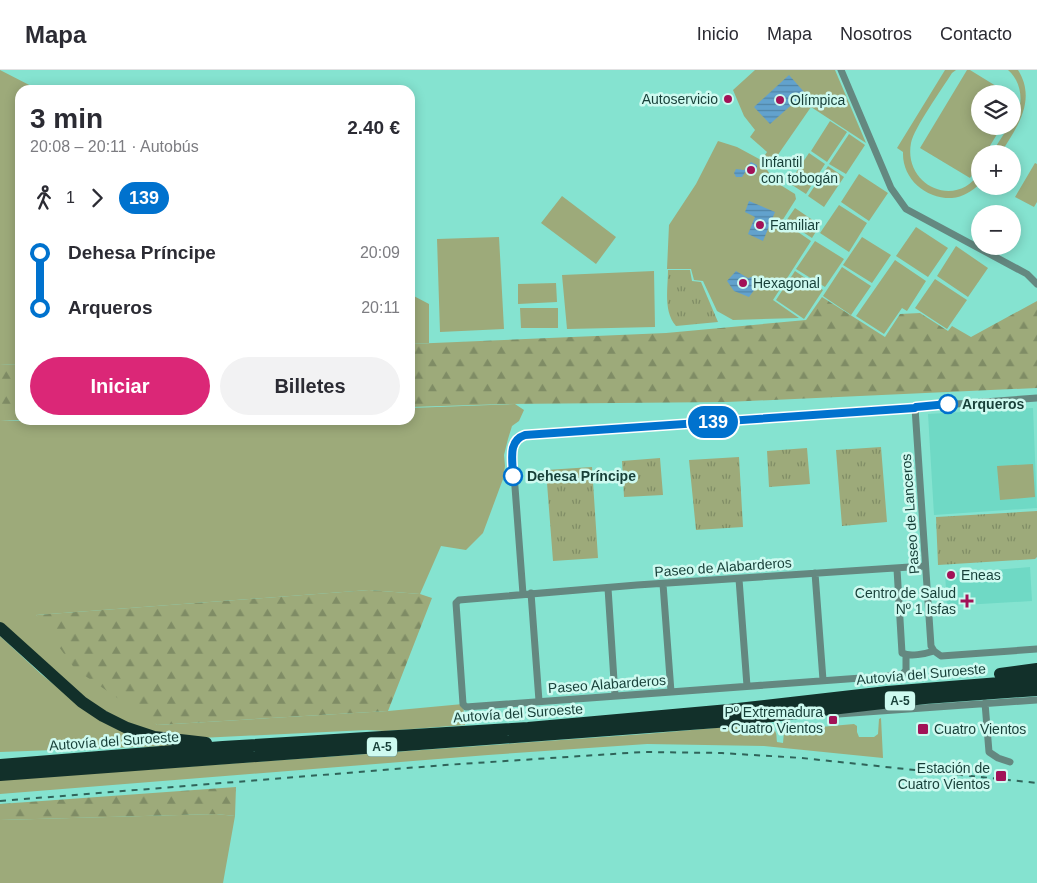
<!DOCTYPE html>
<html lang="es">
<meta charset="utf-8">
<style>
body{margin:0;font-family:Arial,sans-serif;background:#f2f2f3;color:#2b2b33;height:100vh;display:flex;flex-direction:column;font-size:19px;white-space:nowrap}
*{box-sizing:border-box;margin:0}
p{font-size:16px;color:#7c7c81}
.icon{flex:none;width:28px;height:28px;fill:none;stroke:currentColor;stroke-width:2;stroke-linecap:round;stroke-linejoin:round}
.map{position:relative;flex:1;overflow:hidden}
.side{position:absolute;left:15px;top:15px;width:400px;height:340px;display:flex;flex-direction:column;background:#fff;border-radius:15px;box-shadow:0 2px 12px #0003}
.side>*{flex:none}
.badge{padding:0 10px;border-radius:16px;font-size:18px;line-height:32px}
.tools{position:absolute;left:971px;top:15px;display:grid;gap:10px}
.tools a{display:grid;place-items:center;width:50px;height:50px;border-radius:50%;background:#fff;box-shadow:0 2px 12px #0003;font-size:25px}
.map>.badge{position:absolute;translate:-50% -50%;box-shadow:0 0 0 2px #fff}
.legs{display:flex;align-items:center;gap:8px;height:55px;padding:0 15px;font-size:16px}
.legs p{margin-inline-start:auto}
.headline{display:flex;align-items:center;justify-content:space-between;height:85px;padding:0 15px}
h1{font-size:28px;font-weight:700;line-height:38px}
.primary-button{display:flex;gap:10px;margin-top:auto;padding:10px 15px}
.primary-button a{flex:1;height:58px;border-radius:30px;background:#db2777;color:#fff;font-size:20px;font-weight:700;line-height:58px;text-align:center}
.primary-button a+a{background:#f2f2f3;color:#2b2b33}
ul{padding:0 15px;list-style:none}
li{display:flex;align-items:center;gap:18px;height:55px;font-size:19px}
li i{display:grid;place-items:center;width:8px;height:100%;margin:0 6px;background:currentColor}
li i::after{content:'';width:12px;height:12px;margin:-6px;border:4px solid;border-radius:50%;background:#fff}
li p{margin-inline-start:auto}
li:first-child i{background:linear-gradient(#0000 50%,currentColor 0)}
li:last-child i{background:linear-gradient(currentColor 50%,#0000 0)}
header{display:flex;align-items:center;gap:30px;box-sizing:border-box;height:70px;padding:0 25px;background:#fff;border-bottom:1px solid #e1e1e2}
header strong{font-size:24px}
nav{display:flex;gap:28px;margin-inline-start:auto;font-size:18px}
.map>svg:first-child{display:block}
.built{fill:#6fd9c5}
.green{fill:#9daa7a}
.forest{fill:url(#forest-firs)}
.park{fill:url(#park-tufts)}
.water{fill:url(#water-rules)}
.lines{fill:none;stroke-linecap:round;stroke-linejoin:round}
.street{stroke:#648880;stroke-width:7}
.highway{stroke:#12302a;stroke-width:12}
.rail{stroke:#30645a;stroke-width:2;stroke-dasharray:6 6;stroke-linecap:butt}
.line-1-casing{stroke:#fff;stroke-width:11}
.line-1{stroke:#0072ce;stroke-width:8}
.poi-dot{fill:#a21257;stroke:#cefaf0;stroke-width:2}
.stop-1-dot{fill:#fff;stroke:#0072ce;stroke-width:2.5}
.labels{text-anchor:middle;stroke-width:5;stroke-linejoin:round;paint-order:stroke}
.shield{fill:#cefaf0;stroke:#4e776f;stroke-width:1}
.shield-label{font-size:12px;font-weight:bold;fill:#173f38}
.poi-label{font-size:14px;fill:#173f38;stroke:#cefaf0;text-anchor:start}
.stop-label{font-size:14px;font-weight:bold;fill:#173f38;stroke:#cefaf0;text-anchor:start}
.street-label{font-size:14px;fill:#173f38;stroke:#cefaf0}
</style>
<header>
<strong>Mapa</strong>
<nav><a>Inicio</a><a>Mapa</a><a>Nosotros</a><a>Contacto</a></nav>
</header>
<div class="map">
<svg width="1037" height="813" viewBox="0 0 1037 813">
<defs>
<pattern id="forest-firs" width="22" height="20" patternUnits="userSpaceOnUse" patternTransform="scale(1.25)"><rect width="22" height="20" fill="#9daa7a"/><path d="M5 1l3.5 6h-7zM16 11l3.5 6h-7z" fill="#7f8c65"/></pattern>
<pattern id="park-tufts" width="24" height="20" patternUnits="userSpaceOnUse" patternTransform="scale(1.25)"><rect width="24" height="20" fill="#9daa7a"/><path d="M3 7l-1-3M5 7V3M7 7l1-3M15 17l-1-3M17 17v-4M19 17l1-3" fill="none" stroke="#7f8c65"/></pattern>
<pattern id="water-rules" width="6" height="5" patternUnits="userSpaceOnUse" patternTransform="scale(1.25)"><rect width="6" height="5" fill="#62a2cd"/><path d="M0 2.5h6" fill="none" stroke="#5085a7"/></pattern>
</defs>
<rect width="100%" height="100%" fill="#85e3d0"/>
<path class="built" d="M1033,338L1037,438L934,445L928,344Z
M1030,497L1032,531L947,536L945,503L979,501L981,507L995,506V500Z"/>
<path class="green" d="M0,0L39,20H20V294L0,295Z
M755,0H835L866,73L811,37L775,89L763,88L767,82L750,67L755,60L744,46L733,20Z
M945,0H956L952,3C942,19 914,58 911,73C903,116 957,140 980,102V114C972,121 963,127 952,128C926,129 902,109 903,82L897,78Z
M967,0H970L1009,24H980V56H1002L985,84H980V93L970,108L920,78Z
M1008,0H1018C1037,30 1017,58 1000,84H991L1009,56H1012C1012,49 1015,47 1018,41C1024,28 1019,9 1008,0Z
M830,51L847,62L827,92L811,81Z
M849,64L865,75L846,104L829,94Z
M718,71L737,77L761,90L774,111L795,124L796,129L782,151L811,171L773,230L799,248L733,250L717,241L703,211L694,210L691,199H667L669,155L696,114Z
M809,83L825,94L806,124L789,113Z
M1035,93L1037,94V132L1034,137L1015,127Z
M828,96L844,107L824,137L808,126Z
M859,104L888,123L869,151L841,132Z
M562,126L616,167L596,194L541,153Z
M839,135L867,153L849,182L820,163Z
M795,138L820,155L812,168L786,151Z
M916,157L948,178L928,207L896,186Z
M499,167L504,259L440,262L437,169Z
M862,167L891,185L872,213L843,195Z
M815,171L844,189L825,217L796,199Z
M956,176L988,198L968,227L937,206Z
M895,190L926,211L907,241L902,238L884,264L856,246Z
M842,197L871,216L851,245L823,226Z
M654,201L655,257L567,259L562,205Z
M795,201L823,220L804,249L776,230Z
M935,209L967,230L947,259L915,238Z
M556,213L557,232L518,234V214Z
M410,224L429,234V273L410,274Z
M520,238H558V258H521Z
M515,334L524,340L519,351L512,356L508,369L504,385L505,396L503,409L483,463L466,480L441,476L420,524L369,520L36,545L157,655L388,641L463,634L465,655L385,661L367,660L200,668L161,664L126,653L88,631L0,552V351L410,350V338Z
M1033,394L1035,427L1000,430L997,396Z
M0,566L41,604L96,648L192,675L0,682Z
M881,648L883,688L764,676L647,674L488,685L0,724V710L645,664L762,654L771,655V658C778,661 776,666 777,672L783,673L784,662L787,660L854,654L857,656V662L859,667H874L878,664L879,649Z
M216,744L235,746L223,813H0V750Z"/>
<path class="forest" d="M822,227L885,267L900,244L920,243L948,261L952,256L971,267L1037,231V318L727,332L506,334L410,337V274L666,263L806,250Z
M20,294V350H22L0,351V295Z
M369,520L420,524L432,528L388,641L157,655L75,599L36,545Z
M236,717L235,746L216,744L0,750V734Z"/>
<path class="park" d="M668,200H690L692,211L701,212L718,252L676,256C663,241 668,218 668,200Z
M881,377L887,452L842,456L836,380Z
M807,378L810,414L769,417L767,381Z
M739,387L743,457L696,460L689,390Z
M660,388L663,425L624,427L622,391Z
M592,397L598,488L553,491L546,400Z
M1037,441V487L1035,489L938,495L936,447Z"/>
<path class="water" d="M789,5L805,23L770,54L754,37Z
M751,92L757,95V101L752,103L746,101L742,107H736L734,103L736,99L744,100Z
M749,131L775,142L763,171L748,164L755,147L745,142Z
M736,201L748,208L755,206L759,210L754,216L755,219L749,227L734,221L727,211Z"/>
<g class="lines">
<path class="street" d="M841,0L891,118L906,139L1027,204L1037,214
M915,338L931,576L934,581
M897,499L902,583C910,587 925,584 934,581
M815,503L823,610
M739,509L747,616
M663,514L671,622
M608,518L615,626
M531,523L539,631
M523,524L512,377L515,371L522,366L1037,328
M934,581L941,586L1037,579
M906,585V600L902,605L466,637L463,634L456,533L459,530L637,515L925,496
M985,633L989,682L998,688L1010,692
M838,644L1037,630"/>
<path class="highway" d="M0,558L82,632L103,646L127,658L154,667L206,673
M1000,604L1037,599
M0,695L223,677L528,658L729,640L887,622L1037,610
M0,705L730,651L925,628L1037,620"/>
<path class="rail" d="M0,731L445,695L643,682L722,683L802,688L1037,713"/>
</g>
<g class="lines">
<g class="line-1-casing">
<path id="line-1" d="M513,406C513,391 507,371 525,365L915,338L916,337L948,334"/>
</g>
<use href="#line-1" class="line-1"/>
</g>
<g class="poi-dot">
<circle cx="728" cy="29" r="5"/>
<circle cx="780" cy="30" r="5"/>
<circle cx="751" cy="100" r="5"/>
<circle cx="760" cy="155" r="5"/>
<circle cx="743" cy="213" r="5"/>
<circle cx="951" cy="505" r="5"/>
<path d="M964.5 523.5h5v5h5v5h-5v5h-5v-5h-5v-5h5z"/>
<rect x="828" y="645" width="10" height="10" rx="2.5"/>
<rect x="917" y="653" width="12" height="12" rx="2.5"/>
<rect x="995" y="700" width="12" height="12" rx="2.5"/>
</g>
<g class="stop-1-dot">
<circle cx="948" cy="334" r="9"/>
<circle cx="513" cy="406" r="9"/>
</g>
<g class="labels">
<g class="shield">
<rect x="885" y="621.5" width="30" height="19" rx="4"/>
<rect x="367" y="667.5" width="30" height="19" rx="4"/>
</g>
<g class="shield-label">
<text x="900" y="635">A-5</text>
<text x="382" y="681">A-5</text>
</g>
<g class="poi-label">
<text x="718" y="34" text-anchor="end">Autoservicio</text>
<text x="790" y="35">Olímpica</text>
<text x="761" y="97">Infantil<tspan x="761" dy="16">con tobogán</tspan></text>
<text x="770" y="160">Familiar</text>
<text x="753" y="218">Hexagonal</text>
<text x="961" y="510">Eneas</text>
<text x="956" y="528" text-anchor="end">Centro de Salud<tspan x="956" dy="16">Nº 1 Isfas</tspan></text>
<text x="823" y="647" text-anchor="end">Pº Extremadura<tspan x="823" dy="16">- Cuatro Vientos</tspan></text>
<text x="934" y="664">Cuatro Vientos</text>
<text x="990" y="703" text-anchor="end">Estación de<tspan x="990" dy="16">Cuatro Vientos</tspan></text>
</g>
<g class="stop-label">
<text x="962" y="339">Arqueros</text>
<text x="527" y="411">Dehesa Príncipe</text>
</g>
<g class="street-label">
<text transform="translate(910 444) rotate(-94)" y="5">Paseo de Lanceros</text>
<text transform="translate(723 497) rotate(-4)" y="5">Paseo de Alabarderos</text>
<text transform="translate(921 604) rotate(-5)" y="5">Autovía del Suroeste</text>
<text transform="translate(607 614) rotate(-4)" y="5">Paseo Alabarderos</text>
<text transform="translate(518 643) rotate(-4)" y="5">Autovía del Suroeste</text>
<text transform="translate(114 671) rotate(-4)" y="5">Autovía del Suroeste</text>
</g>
</g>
</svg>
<div class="tools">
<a><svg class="icon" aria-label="layers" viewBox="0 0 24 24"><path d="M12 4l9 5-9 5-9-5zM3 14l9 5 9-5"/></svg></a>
<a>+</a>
<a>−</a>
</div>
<b class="badge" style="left:713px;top:352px;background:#0072ce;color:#fff">139</b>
<section class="side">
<div class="headline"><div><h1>3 min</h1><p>20:08 – 20:11 · Autobús</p></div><b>2.40 €</b></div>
<div class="legs"><svg class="icon" aria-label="walk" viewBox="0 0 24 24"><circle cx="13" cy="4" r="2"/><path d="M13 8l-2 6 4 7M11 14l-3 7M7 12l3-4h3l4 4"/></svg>1<svg class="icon" aria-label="forward" viewBox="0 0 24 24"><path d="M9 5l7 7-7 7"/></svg><b class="badge" style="background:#0072ce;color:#fff">139</b></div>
<ul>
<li><i style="color:#0072ce"></i><b>Dehesa Príncipe</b><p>20:09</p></li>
<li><i style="color:#0072ce"></i><b>Arqueros</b><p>20:11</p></li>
</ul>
<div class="primary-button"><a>Iniciar</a><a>Billetes</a></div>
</section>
</div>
